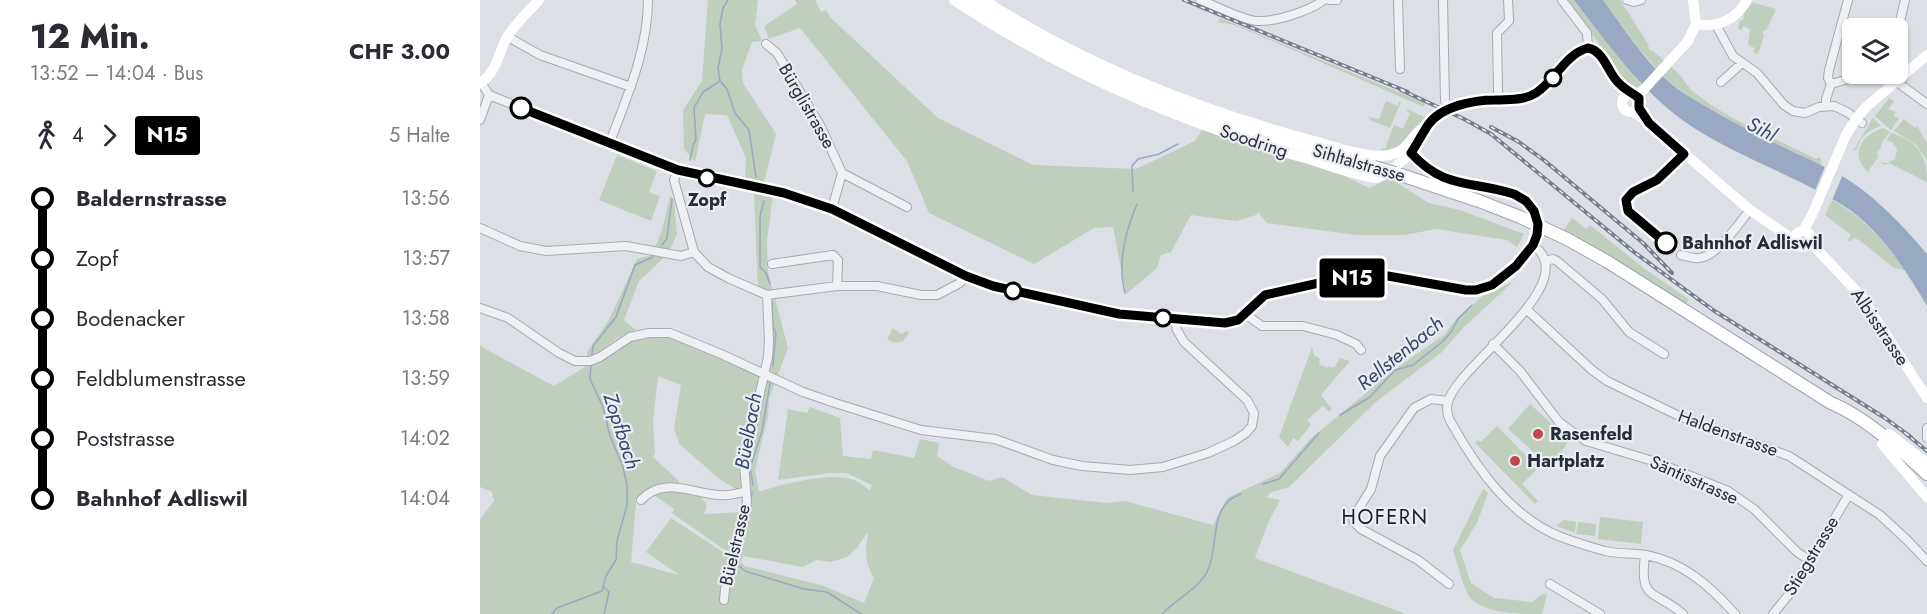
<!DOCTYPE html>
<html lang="de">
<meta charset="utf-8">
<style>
body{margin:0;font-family:Jost,sans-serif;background:#f2f2f3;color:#2b2b33;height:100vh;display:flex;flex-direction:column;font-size:22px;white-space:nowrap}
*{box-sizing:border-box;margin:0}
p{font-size:20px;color:#7c7c81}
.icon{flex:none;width:33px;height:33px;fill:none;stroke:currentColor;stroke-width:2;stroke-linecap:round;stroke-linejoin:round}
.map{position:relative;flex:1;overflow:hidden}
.drawer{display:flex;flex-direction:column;background:#fff;width:480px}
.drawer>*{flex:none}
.badge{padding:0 12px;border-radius:4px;font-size:21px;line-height:39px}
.buttons{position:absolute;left:1362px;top:18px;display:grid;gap:12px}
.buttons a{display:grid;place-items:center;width:66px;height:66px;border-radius:9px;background:#fff;box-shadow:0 2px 4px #0004;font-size:30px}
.map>.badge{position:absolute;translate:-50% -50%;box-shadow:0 0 0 3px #fff}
.legs{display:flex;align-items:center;gap:9px;height:66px;padding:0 30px;font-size:20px}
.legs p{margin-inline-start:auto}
.headline{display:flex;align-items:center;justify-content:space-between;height:102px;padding:0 30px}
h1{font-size:33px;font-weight:800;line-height:45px}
ul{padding:0 30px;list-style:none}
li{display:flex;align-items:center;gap:21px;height:60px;font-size:22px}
li i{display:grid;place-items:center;width:9px;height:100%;margin:0 8px;background:currentColor}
li i::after{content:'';width:15px;height:15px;margin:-8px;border:4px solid;border-radius:50%;background:#fff}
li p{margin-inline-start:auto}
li:first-child i{background:linear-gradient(#0000 50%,currentColor 0)}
li:last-child i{background:linear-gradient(currentColor 50%,#0000 0)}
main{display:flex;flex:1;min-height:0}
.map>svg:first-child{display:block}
.green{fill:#c0cebe;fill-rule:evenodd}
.water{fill:#99a9c3}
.pier{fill:#dcdfe5}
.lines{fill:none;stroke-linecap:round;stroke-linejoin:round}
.stream{stroke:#99a9c3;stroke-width:1.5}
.street-casing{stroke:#a6a9b2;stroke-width:10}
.primary-casing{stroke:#9ca2b0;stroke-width:14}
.street{stroke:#eef0f4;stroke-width:8}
.secondary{stroke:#fff;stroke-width:10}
.primary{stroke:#fff;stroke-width:12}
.rail-casing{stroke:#777d8d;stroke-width:4}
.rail{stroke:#ebedf3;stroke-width:1.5;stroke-dasharray:4.5;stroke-linecap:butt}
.street-bridge-casing{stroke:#a6a9b2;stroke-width:10;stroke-linecap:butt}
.primary-bridge-casing{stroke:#9ca2b0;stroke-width:14;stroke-linecap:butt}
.street-bridge{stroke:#eef0f4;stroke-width:8}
.primary-bridge{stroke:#fff;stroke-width:12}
.line-1-casing{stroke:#fff;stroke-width:14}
.line-1{stroke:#000;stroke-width:9}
.stop-1-dot{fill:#fff;stroke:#000;stroke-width:3}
.poi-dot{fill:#c3484d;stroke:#ebedf3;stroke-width:2}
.labels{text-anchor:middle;stroke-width:4.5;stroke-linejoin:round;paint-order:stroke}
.street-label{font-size:18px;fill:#272c3a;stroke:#ebedf3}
.stop-label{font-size:18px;font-weight:bold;fill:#272c3a;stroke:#ebedf3}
.poi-label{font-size:18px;font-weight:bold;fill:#272c3a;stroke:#ebedf3;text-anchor:start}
.water-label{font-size:20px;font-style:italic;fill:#34476b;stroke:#ebedf3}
.neighbourhood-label{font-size:20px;letter-spacing:1.5px;fill:#191d2b;stroke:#ebedf3}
</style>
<main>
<section class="drawer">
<div class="headline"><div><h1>12 Min.</h1><p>13:52 – 14:04 · Bus</p></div><b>CHF 3.00</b></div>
<div class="legs"><svg class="icon" aria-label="walk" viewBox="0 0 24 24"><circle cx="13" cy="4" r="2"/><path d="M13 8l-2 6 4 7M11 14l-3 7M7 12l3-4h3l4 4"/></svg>4<svg class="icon" aria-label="forward" viewBox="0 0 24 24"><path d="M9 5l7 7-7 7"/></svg><b class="badge" style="background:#000;color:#fff">N15</b><p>5 Halte</p></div>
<ul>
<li><i style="color:#000"></i><b>Baldernstrasse</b><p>13:56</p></li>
<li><i style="color:#000"></i><span>Zopf</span><p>13:57</p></li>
<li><i style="color:#000"></i><span>Bodenacker</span><p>13:58</p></li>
<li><i style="color:#000"></i><span>Feldblumenstrasse</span><p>13:59</p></li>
<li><i style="color:#000"></i><span>Poststrasse</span><p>14:02</p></li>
<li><i style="color:#000"></i><b>Bahnhof Adliswil</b><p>14:04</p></li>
</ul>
</section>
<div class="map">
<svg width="1447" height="614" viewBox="0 0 1447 614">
<rect width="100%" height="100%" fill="#dcdfe5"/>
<path class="green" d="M228,0H278L275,25L282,41L272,42L262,70L263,83L296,134L284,183L265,179L266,158L247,115L225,114L215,162L204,149L203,110L222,81Z
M315,0H335L341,12L346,10L350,17L458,118L553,165L656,169L715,141L723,128L771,148L800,154L866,174L868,178L889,188L910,178L949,203L980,210L1044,234L1037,247L1027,240L956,229L924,235H877L787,223L778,212L776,215L756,221L711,215L691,252L681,255L677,268L646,294L633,227L614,228L554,264L449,213L427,161L320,28L289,39L284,26L317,4Z
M1089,0H1094L1162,85L1153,88L1146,84Z
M1123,0H1140L1168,44L1169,50L1173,51L1200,75L1211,90L1231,105L1252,118L1336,159L1340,157L1342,165L1330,161L1319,154L1274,134L1204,93L1188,81L1159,49Z
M1271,2L1296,9L1286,31L1284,30L1282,34L1284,36L1278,54L1273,52L1275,48L1268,45L1270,29L1263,26L1262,30L1258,29L1260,20H1263L1265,11Z
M740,18L945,103L944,107L783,37L754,25L738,22Z
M1409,98L1414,101L1408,109L1416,112L1414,116L1419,118L1411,130L1395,116Z
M901,99L918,106L919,101L921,102L910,128L890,120L888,117L899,119L906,101Z
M927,109L944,117L947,116V118L918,147L900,152L902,148L905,149L914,125L923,129L930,113L926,111Z
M1393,118L1401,126C1388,131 1381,135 1377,149L1373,151Z
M1424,119L1435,128L1437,126L1447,143V160L1436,145L1414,131Z
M1403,128L1410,132L1402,142L1401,147L1397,153L1398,157L1389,170V173C1369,155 1380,136 1403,128Z
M1412,133C1438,143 1447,154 1447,182L1409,163L1405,165L1399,162L1407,163L1415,159L1417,149L1412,142L1406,140Z
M137,155L177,171L169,192L180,196L171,221L119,200Z
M274,193L293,195L287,240L288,272L308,348L289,399L288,416L275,470L279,492C302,484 356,470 378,482C382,484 386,488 390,490L392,485L366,473H350L298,480L308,409L327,413L330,407L360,418L363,456L391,459L393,450L434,458L440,439L459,443L457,456L474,467L509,481L522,477L552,495L626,503L645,501L733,525L747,498L800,473L830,439L914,370L964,335L977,318L1004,295L1034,281L984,327L962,352L897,401L809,487L792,492L786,497L800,500L788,523L775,558L926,614H0V519L14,501L12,492L0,487V346L74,386L108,365L107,352L129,320L157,259L172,255L182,230L190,196L194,200L197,234L188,254L159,281L144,320L156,330L137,338L122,350L125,356C139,346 153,336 171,336C202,334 258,365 286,380L293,346L287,295L278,291ZM178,376L201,385L194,429L200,445L241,480L264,494V512L224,514L227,506C220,491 213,493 198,490L199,481L173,457L175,453L173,422ZM168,491L194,509L192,513L243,549L256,554L255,560L191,518L166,552L199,575L151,562L156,502ZM387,533L388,535C385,551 385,564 394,578L384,603L344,586L265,566L261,562L263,556L323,567L336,560L351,562L367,557L377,548Z
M1352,200C1382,216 1406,242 1425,270L1414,268L1379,240L1374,238L1370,242L1368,240L1371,235L1345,215Z
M1092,218L1106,229L1110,225L1165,269L1207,298L1209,300L1206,304L1131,257L1083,231Z
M413,328L421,334L427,331L429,333L423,341L414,343L407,339Z
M832,347L834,355L840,359L839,364L847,368L848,366L854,368L860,358L870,361L841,395L852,409L849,412L843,406L827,420L831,425L818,441L813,438L808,447L799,437Z
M1050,404L1089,440L1081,453L1069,466L1028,429Z
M1017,426L1058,468L1042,484L1058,501L1055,504L995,443L998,440L1001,442Z
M1003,489L1008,493L997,523L980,550L991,583L1014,598L1052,602L1061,595L1067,594L1062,614C1038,614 1008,614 991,599C984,591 977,562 973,550Z
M1120,517L1163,522L1161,544L1118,539Z
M1084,520L1096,522L1095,533L1076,526Z
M1098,522L1116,524L1115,536L1096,534Z"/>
<path class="water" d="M1094,0H1123C1143,27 1163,59 1189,82C1200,92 1214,99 1227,107C1265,130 1304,147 1343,166C1384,184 1419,221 1447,254V306C1425,269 1401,230 1364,206C1315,175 1259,158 1211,126C1162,93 1129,45 1094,0Z"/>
<path class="pier" d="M1346,164L1363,174L1351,203L1334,193Z"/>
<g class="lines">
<path class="stream" d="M241,82L247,89L255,113L269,130L276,177
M210,160L213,145L216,140L214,108L223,92L240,81L238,68L242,48L240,24L243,8L248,0
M653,192L652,166L658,159L679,154L698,144
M284,201L280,216V267L286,273L290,284
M182,245L187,238L192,199
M645,293C637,263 645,232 657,204
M292,303L293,327L296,333L293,366
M112,354L113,346L136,317L155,265L173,257
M860,415L890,397L915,370L933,365L962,342L971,332L978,319L992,305
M783,484L799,479L839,433
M273,485L270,468L282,431L290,383
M271,499L272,492
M267,522L258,560L259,566L265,571L324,589L347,592L381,614
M124,587L129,592L124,614
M72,614L77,608L122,591L126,576L136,560L137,541L147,505V486L143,467L130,436L123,407L110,379L111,364
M682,614C694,601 719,588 727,572C740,547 727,505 761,494"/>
<g class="street-casing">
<path id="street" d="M720,0C734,5 764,21 777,21C796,22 829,11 844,0
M849,0H857
M918,0L920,69
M963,0L965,101
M1082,0L1107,33L1108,48
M1147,0L1154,2L1161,0
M1236,25L1253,56L1277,73L1304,105L1313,111L1325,113L1339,107L1354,106L1367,112L1382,123
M1418,30L1425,0
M28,37L60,55L151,87
M286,44L297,53L341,127L362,173L427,207
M1,82L9,95L198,170L304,193L352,209L486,276L513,286L639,314L752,322L765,314L785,295L857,279L907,276L986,290L1001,289L1012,285L1036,266L1053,245L1057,235
M1241,82L1262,63
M1417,82L1447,104
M1351,84L1372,78L1404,79
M1018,91L1017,33L1029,21L1028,0
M1346,106V99L1351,84L1348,78L1349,70L1368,0
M0,120L9,95
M130,142C147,97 168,49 168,0
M931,153C954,177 974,183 1006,188C1021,191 1034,193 1046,201
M198,170L194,180L214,252L228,267L250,279L287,295L357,286H397L441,295H457L480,283L486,276
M352,209L362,173
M1148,211L1146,203L1148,197L1153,192L1177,181L1204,154
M0,228L40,246L66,251L146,246L201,256L214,252
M1053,245C1106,283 977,365 968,402C966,410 968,418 972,424C997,469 1031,517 1081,537C1095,542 1110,547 1125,551C1138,554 1152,553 1166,555C1203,562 1230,586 1255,614
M1201,255C1207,256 1213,259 1219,258C1237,257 1259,223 1270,210
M1065,261L1073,259L1077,261L1122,299L1149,332L1184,354
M292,264L353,255L358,260L357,286
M0,308L28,318L79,353L95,361H110L120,357L150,337L169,333H190L241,354L323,392L355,403L441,430L515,439L573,460L602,466L650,470L683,467L728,453L754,441L766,433L772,426L774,413L767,400L704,342L697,330L694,318
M1046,309L1112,370L1127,381L1199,416L1309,456L1400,515L1427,540L1447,561
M765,314L782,326H823L857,335L876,344L881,350
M1013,344L1040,371L1079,422L1094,433L1106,441L1173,461L1248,491L1274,509L1317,552L1329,560
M968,401L951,399L934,408L900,456L891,489L873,518L874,522L881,529L938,560L969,584
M1447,428V438
M161,500C183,476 211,493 238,495C248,496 257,494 266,491
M1165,555C1159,602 1174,589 1203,614
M1070,584L1120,614
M244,600L245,589L265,516L267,501L264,464L288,357L289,341L287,295
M1293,614L1311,592L1368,496"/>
</g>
<g class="primary-casing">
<path id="primary" d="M489,0C614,82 751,127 894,167
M915,173L999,201L1040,217L1087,239L1128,262L1351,403C1385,417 1420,449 1447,474"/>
</g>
<use href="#street" class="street"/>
<path class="secondary" d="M474,0C579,70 700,122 821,157C844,163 872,175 896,178C908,175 929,156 936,145
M504,0C604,65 719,110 834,141C854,147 889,159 909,155C926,152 929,140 940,130C948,122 959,114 970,110C981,105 993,101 1005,100C1023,99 1042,103 1058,92C1071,83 1093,47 1109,48C1123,48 1129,72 1137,81C1141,86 1146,90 1150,94
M1216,24C1237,28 1256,20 1267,0
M0,83C16,74 19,52 27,37C36,23 48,12 59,0
M1142 103a9 9 0 1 1 18 0a9 9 0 1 1-18 0Z
M1157,97L1208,41L1216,24L1213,0
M1154,112L1169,123L1270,210L1314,240
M1315 239a8 8 0 1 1 16 0a8 8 0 1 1-16 0Z
M1323,231L1332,215L1366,135L1376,119L1385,108L1447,55
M1330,242L1381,296L1447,398
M1409,434L1447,463
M1402,444L1447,497"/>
<use href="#primary" class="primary"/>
<g class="rail-casing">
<path id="rail" d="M704,0L928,92
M921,90L984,119L1011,134L1154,252L1233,310L1405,418L1431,437
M1011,127L1039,142L1065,161L1163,243L1192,273
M1424,432L1447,451"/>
</g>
<use href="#rail" class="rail"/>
<g class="street-bridge-casing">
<path id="street-bridge" d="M1046,201L1056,217L1057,235"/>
</g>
<g class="primary-bridge-casing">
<path id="primary-bridge" d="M894,167L915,173"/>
</g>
<use href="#street-bridge" class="street-bridge"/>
<use href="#primary-bridge" class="primary-bridge"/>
</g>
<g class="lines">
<g class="line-1-casing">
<path id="line-1" d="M41,108L198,170L304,193L352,209L486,276L513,286L639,314L745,323L758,320L785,295L857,279L908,276L986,290H996L1012,285L1036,266L1053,245L1057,235L1058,224L1054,211L1046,201L1034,194C990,180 965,190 931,153C937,144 942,134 948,125C961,106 994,100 1015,100C1030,99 1043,101 1056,93C1075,81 1085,54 1108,48C1123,51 1127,69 1136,80C1143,89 1151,92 1159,98V108L1169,123L1204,154L1177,180L1153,192L1146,200L1148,211L1186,243"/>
</g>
<use href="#line-1" class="line-1"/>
</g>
<g class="stop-1-dot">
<circle cx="1073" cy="78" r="8"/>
<circle cx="41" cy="108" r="10"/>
<circle cx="227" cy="178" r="8"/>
<circle cx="1186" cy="243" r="10"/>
<circle cx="533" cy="291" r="8"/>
<circle cx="683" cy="318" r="8"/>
</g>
<g class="poi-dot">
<circle cx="1058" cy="434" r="6"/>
<circle cx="1035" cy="461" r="6"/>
</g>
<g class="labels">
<g class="street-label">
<text transform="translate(327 106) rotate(60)" y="6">Bürglistrasse</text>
<text transform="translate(774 141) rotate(18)" y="6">Soodring</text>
<text transform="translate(879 163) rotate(16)" y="6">Sihltalstrasse</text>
<text transform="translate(1400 327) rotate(56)" y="6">Albisstrasse</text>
<text transform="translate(1248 433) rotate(20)" y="6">Haldenstrasse</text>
<text transform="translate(1214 480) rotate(24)" y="6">Säntisstrasse</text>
<text transform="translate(255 545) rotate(-77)" y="6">Büelstrasse</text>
<text transform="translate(1331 556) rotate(-59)" y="6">Stiegstrasse</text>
</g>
<g class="stop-label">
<text x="227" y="206">Zopf</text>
<text x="1202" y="249" text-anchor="start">Bahnhof Adliswil</text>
</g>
<g class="poi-label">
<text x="1070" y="440">Rasenfeld</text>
<text x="1047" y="467">Hartplatz</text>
</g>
<g class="water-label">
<text transform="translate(1282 129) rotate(27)" y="7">Sihl</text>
<text transform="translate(920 353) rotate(-39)" y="7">Rellstenbach</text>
<text transform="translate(142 431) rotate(72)" y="7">Zopfbach</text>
<text transform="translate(268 431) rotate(-80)" y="7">Büelbach</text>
</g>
<g class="neighbourhood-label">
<text x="905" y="524">HOFERN</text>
</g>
</g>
</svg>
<div class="buttons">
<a><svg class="icon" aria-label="layers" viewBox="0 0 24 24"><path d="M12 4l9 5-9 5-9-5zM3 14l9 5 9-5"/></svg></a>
</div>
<b class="badge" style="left:872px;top:278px;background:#000;color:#fff">N15</b>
</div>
</main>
